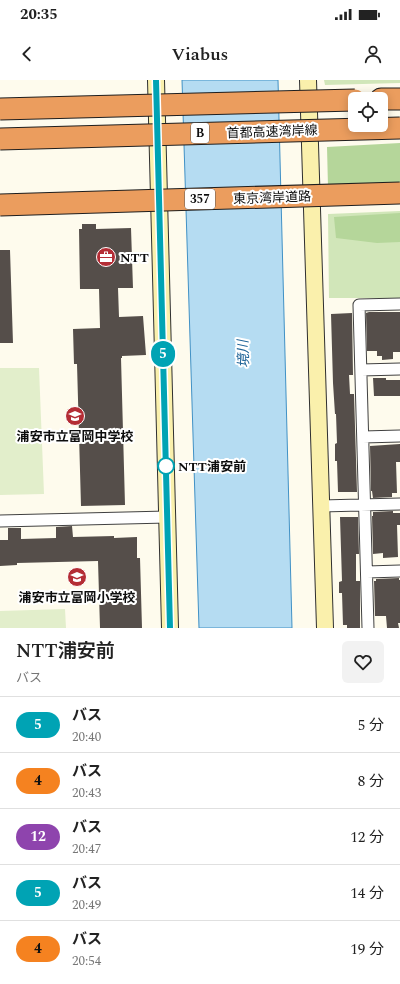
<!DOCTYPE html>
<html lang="ja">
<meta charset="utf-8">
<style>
body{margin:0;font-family:Spectral,"Noto Sans JP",serif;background:#f2f2f2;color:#222;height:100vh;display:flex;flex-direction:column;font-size:15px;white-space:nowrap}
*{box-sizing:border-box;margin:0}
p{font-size:13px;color:#767676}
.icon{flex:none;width:22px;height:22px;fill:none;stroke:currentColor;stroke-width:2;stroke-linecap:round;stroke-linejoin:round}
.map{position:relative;height:548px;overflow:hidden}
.side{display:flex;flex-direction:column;background:#fff;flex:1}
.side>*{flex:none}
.badge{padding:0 8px;border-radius:13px;font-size:14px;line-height:26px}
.buttons{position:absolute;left:348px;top:12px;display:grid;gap:8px}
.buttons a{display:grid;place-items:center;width:40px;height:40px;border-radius:6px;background:#fff;box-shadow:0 2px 10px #0003;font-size:20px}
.map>.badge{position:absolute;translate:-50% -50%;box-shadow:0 0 0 2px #fff}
.round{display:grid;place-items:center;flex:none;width:42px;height:42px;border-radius:6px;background:#f2f2f2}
.overview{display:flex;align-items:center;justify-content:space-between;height:68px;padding:0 16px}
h1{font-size:19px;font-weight:600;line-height:30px}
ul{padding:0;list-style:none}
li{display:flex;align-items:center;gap:12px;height:56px;padding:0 16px;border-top:1px solid #e0e0e0}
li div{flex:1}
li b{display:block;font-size:15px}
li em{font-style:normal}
li .badge{min-width:44px;font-weight:700;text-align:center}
.status{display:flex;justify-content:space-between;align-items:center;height:28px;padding:0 20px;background:#fff;direction:ltr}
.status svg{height:11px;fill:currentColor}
header{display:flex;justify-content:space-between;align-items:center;height:52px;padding:0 16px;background:#fff;font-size:18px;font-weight:600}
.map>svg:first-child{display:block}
.green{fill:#d1e6b9}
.forest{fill:#b5d69a}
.pitch{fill:#e2eecb}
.water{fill:#b5dcf2;stroke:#4191c5}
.building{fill:#554e4a}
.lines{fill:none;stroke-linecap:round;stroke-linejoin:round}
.street-casing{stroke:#404040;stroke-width:13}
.secondary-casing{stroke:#2f2f2f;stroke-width:18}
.highway-casing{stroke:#1e1e1e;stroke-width:23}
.street{stroke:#fff;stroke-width:11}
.secondary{stroke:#faf0ac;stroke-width:16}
.highway{stroke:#eb9d5e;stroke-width:21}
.highway-bridge-casing{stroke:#1e1e1e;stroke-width:23;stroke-linecap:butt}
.highway-bridge{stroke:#eb9d5e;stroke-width:21}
.line-casing{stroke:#fff;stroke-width:9}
.line{stroke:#00a3b4;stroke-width:6}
.stop-dot{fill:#fff;stroke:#00a3b4;stroke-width:2}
.labels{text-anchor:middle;stroke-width:4;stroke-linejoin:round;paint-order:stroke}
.shield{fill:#fff;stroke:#565656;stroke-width:1}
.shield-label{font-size:12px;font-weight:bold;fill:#0d0d0d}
.street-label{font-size:13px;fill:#0d0d0d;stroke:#fff}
.poi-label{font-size:13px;font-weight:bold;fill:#0d0d0d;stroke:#fff}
.stop-label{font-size:13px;font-weight:bold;fill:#0d0d0d;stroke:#fff;text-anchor:start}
.water-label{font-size:14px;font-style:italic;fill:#1e6397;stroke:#fff}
</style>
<div class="status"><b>20:35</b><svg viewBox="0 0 49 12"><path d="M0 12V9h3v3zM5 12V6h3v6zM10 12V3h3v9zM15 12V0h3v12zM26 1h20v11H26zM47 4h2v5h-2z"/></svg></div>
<header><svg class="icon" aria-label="back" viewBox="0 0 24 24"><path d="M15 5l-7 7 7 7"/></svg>Viabus<svg class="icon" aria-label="person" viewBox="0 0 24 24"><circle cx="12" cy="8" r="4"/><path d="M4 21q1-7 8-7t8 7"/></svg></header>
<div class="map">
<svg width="400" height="548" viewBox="0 0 400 548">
<rect width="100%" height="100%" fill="#fefbed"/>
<path class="green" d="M324,0H400V3L325,5Z
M400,131V218H329L328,134Z"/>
<path class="forest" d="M400,63V103L328,107L327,67Z
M400,133V162L377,163L336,158L334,137Z"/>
<path class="pitch" d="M0,288H39L44,414L0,415Z
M65,529L66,548H0V531Z"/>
<path class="water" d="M182,0H278L292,548H199Z"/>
<path class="building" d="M82,144H96V149L131,148L133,208H118L119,237L143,236L146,275L122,276V278H121L125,425L81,426L77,284H74L73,249L100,248L99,209H80L79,149H82Z
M0,170H10L13,263H0Z
M369,232H400V272H393V279L382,280V276H377V271H367L366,233Z
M352,233L353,295H349L350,314H354L357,412H338L337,381H335V364L337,363L336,334H335L333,303L331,234Z
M373,298H386V300H400V316H374Z
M400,364V382H396L397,413H392V417L373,418L372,411H371L370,366Z
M393,431V433H400V445H397L398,477L383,478V473L373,474L372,436H373V432Z
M340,437H358L359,474H356V501H360V548H347V545H343L342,513H339V502L342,501Z
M72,446L73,457L114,456V458L137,457V478H140L142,548H100L98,481L17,483V485L0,486V460H8V448H21V459L56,458V447Z
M399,498V500H400V543H398L399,548H387L386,536H375L374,501H376V499Z"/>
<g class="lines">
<g class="street-casing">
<path id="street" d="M361,290L400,289
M363,357L400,356
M321,426L400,424
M0,441L167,437
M367,492L400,491
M368,548L359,225L400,224"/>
</g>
<g class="secondary-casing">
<path id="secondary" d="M156,0L170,548
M308,0L325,548"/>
</g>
<g class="highway-casing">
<path id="highway" d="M381,19H400"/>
</g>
<use href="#street" class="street"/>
<use href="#secondary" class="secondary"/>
<use href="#highway" class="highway"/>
<g class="highway-bridge-casing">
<path id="highway-bridge" d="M0,29L355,20
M0,59L400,48
M0,125L400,113"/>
</g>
<use href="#highway-bridge" class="highway-bridge"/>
</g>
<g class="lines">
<g class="line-casing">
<path id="line" d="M156,0L170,548"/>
</g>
<use href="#line" class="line"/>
</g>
<defs>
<g id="office-disc" transform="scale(1)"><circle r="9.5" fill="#b42d35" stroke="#fff"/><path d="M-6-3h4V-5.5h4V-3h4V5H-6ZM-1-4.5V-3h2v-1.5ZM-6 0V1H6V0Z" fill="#fff"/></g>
<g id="school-disc" transform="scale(1)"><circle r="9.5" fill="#b42d35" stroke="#fff"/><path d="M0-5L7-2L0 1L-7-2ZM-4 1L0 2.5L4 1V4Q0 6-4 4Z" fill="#fff"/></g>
</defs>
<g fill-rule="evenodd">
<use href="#office-disc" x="106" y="177"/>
<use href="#school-disc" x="75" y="336"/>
<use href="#school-disc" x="77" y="497"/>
</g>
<circle class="stop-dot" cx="166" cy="386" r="8"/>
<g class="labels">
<g class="shield">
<rect x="191" y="43" width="18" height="20" rx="3"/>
<rect x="185" y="109" width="30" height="20" rx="3"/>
</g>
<g class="shield-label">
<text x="200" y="57">B</text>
<text x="200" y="123">357</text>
</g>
<g class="street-label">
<text transform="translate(272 51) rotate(-2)" y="5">首都高速湾岸線</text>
<text transform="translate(272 117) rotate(-2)" y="5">東京湾岸道路</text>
</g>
<g class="poi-label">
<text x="120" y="182" text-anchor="start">NTT</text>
<text x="75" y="361">浦安市立富岡中学校</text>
<text x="77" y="522">浦安市立富岡小学校</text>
</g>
<g class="stop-label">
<text x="178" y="391">NTT浦安前</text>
</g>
<g class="water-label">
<text transform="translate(243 274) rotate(-92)" y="5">境川</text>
</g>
</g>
</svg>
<div class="buttons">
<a><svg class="icon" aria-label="locate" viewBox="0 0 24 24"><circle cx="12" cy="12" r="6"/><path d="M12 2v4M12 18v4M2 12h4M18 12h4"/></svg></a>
</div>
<b class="badge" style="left:163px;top:274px;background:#00a3b4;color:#fff">5</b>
</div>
<section class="side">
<div class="overview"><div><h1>NTT浦安前</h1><p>バス</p></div><a class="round"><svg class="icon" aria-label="heart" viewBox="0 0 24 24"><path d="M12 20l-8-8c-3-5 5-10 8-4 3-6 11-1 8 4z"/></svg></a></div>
<ul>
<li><span class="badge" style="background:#00a3b4;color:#fff">5</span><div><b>バス</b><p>20:40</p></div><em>5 分</em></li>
<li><span class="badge" style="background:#f58220;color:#111">4</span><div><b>バス</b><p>20:43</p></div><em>8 分</em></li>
<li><span class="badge" style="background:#8e44ad;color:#fff">12</span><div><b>バス</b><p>20:47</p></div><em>12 分</em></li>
<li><span class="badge" style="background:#00a3b4;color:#fff">5</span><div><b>バス</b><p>20:49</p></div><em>14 分</em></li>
<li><span class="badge" style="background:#f58220;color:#111">4</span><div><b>バス</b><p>20:54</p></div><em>19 分</em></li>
</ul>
</section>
